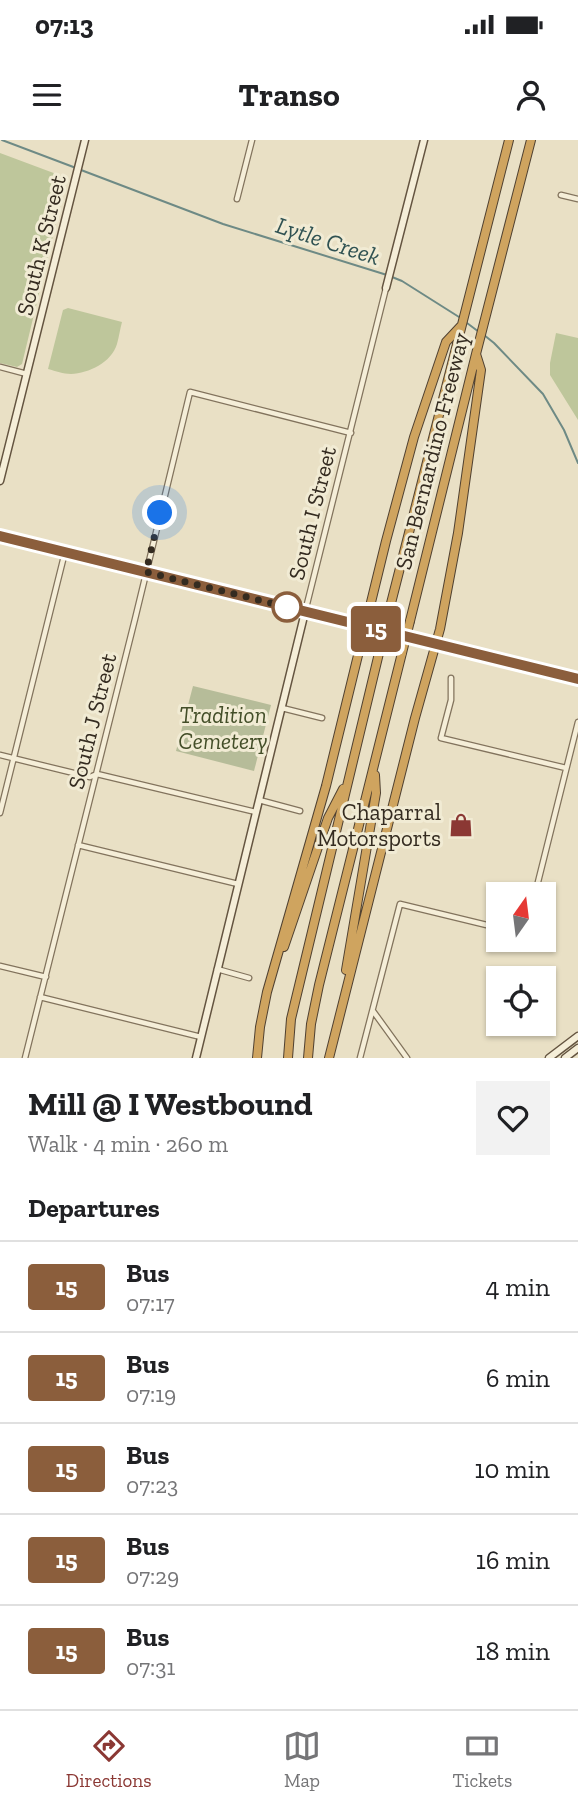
<!DOCTYPE html>
<meta charset="utf-8">
<style>
body{margin:0;font-family:"Zilla Slab",serif;background:#f2f2f2;color:#202124;height:100vh;display:flex;flex-direction:column;font-size:26px;white-space:nowrap}
*{box-sizing:border-box;margin:0}
p{font-size:23px;color:#757577}
.icon{flex:none;width:38px;height:38px;fill:none;stroke:currentColor;stroke-width:2;stroke-linecap:round;stroke-linejoin:round}
.map{position:relative;height:918px;overflow:hidden}
.side{display:flex;flex-direction:column;background:#fff;flex:1}
.side>*{flex:none}
.badge{padding:0 14px;border-radius:5px;font-size:24px;line-height:46px}
.needle{width:46px;rotate:14deg}
.tools{position:absolute;left:486px;top:742px;display:grid;gap:14px}
.tools a{display:grid;place-items:center;width:70px;height:70px;border-radius:0px;background:#fff;box-shadow:0 2px 5px #0004;font-size:35px}
.you{position:absolute;width:35px;height:35px;margin:-18px;border:5px solid #fff;border-radius:50%;background:#1a73e8;box-shadow:0 0 0 10px #1a73e833}
.map>.badge{position:absolute;translate:-50% -50%;box-shadow:0 0 0 4px #fff}
h2{padding:0 28px;font-size:26px;line-height:63px}
.round{display:grid;place-items:center;flex:none;width:74px;height:74px;border-radius:0px;background:#f2f2f2}
.overview{display:flex;align-items:center;justify-content:space-between;height:119px;padding:0 28px}
h1{font-size:33px;font-weight:700;line-height:52px}
ul{padding:0;list-style:none}
li{display:flex;align-items:center;gap:21px;height:91px;padding:0 28px;border-top:2px solid #e0e0e0}
li div{flex:1}
li b{display:block;font-size:26px}
li em{font-style:normal}
li .badge{min-width:77px;font-weight:700;text-align:center}
.status{display:flex;justify-content:space-between;align-items:center;height:49px;padding:0 35px;background:#fff;direction:ltr}
.status svg{height:19px;fill:currentColor}
header{display:flex;justify-content:space-between;align-items:center;height:91px;padding:0 28px;background:#fff;font-size:32px;font-weight:700}
.dock{display:flex;justify-content:space-around;align-items:center;height:98px;border-top:2px solid #e0e0e0;background:#fff;font-size:19px;color:#757577}
.dock a{display:grid;justify-items:center;gap:4px}
.dock .on{color:#8b3834}
.map>svg:first-child{display:block}
.green{fill:#bec69b}
.cemetery{fill:#b6bc99}
.lines{fill:none;stroke-linecap:round;stroke-linejoin:round}
.stream{stroke:#6e8a85;stroke-width:2}
.street-casing{stroke:#82735d;stroke-width:7}
.secondary-casing{stroke:#645440;stroke-width:9}
.highway-casing{stroke:#504131;stroke-width:10}
.street{stroke:#f5eed8;stroke-width:4.5}
.secondary{stroke:#f5eed8;stroke-width:6}
.highway{stroke:#cfa45f;stroke-width:8}
.highway-bridge-casing{stroke:#504131;stroke-width:10;stroke-linecap:butt}
.highway-bridge{stroke:#cfa45f;stroke-width:8}
.line-casing{stroke:#fff;stroke-width:16}
.line{stroke:#8b5e3c;stroke-width:10}
.walk{stroke:#342b20;stroke-width:7;stroke-dasharray:0 12.6}
.stop-dot{fill:#fff;stroke:#8b5e3c;stroke-width:3.5}
.labels{text-anchor:middle;stroke-width:6;stroke-linejoin:round;paint-order:stroke}
.street-label{font-size:23px;fill:#342b20;stroke:#f1ebd4}
.park-label{font-size:23px;font-style:italic;fill:#434e28;stroke:#f1ebd4}
.poi-label{font-size:23px;fill:#342b20;stroke:#f1ebd4;text-anchor:end}
.water-label{font-size:24px;font-style:italic;fill:#305252;stroke:#f1ebd4}
</style>
<div class="status"><b>07:13</b><svg viewBox="0 0 49 12"><path d="M0 12V9h3v3zM5 12V6h3v6zM10 12V3h3v9zM15 12V0h3v12zM26 1h20v11H26zM47 4h2v5h-2z"/></svg></div>
<header><svg class="icon" aria-label="menu" viewBox="0 0 24 24"><path d="M4 6h16M4 12h16M4 18h16"/></svg>Transo<svg class="icon" aria-label="person" viewBox="0 0 24 24"><circle cx="12" cy="8" r="4"/><path d="M4 21q1-7 8-7t8 7"/></svg></header>
<div class="map">
<svg width="578" height="918" viewBox="0 0 578 918">
<rect width="100%" height="100%" fill="#e9e0c5"/>
<path class="green" d="M0,13L67,38L22,224L17,227L0,223Z
M68,168L122,182C120,189 119,197 117,204C111,223 89,233 71,234C63,234 56,231 48,229L63,170Z
M556,193L578,198V280L550,235V223Z"/>
<path class="cemetery" d="M193,546L271,565L254,631L176,611Z"/>
<g class="lines">
<path class="stream" d="M2,0L76,28
M81,30L223,84L387,135
M392,137L402,141L459,177
M467,183L479,192
M484,195L494,203L543,254L564,290L578,323"/>
<g class="street-casing">
<path id="street" d="M561,55L578,59
M237,59L252,0
M0,227L27,234
M305,472L386,148
M451,538V560L441,598L566,628
M282,568L322,578
M0,615L90,637L97,634L256,672
M259,660L300,671
M0,673L65,412
M78,705L238,744
M535,754L578,582
M0,826L46,837
M217,829L249,838
M40,857L201,897
M373,871L407,918
M25,918L135,479L190,252L351,293
M360,918L400,764L499,788"/>
</g>
<g class="secondary-casing">
<path id="secondary" d="M386,148L424,0
M0,341L85,0
M0,396L578,539
M196,918L305,472
M549,918L578,896
M565,918L578,908"/>
</g>
<g class="highway-casing">
<path id="highway" d="M388,475L509,0
M410,481L476,214L531,0
M284,807L328,678L343,649
M346,830L376,653L375,635
M257,918L260,887L267,852L326,646L386,401L414,297L446,202L461,186
M288,918L291,879L380,509
M308,918L311,884L319,845L402,513
M329,918L415,578L440,489L458,393L481,230L476,214"/>
</g>
<use href="#street" class="street"/>
<use href="#secondary" class="secondary"/>
<use href="#highway" class="highway"/>
<g class="highway-bridge-casing">
<path id="highway-bridge" d="M380,509L388,475
M402,513L410,481"/>
</g>
<use href="#highway-bridge" class="highway-bridge"/>
</g>
<g class="lines">
<g class="line-casing">
<path id="line" d="M0,396L578,539"/>
</g>
<use href="#line" class="line"/>
<path class="walk" d="M160,373L146,432L287,467"/>
</g>
<defs>
<g id="shop-bare" transform="scale(1.89)"><path d="M-5-2.5h2.3a2.7 3.5 0 0 1 5.4 0H5L5.5 6h-11ZM-1.5-2.5h3a1.5 2.3 0 0 0-3 0Z" fill="#8b3834" stroke="#f1ebd4" stroke-width="2.5" paint-order="stroke"/></g>
</defs>
<g fill-rule="evenodd">
<use href="#shop-bare" x="461" y="685"/>
</g>
<circle class="stop-dot" cx="287" cy="467" r="14"/>
<g class="labels">
<g class="street-label">
<text transform="translate(41 105) rotate(-76)" y="8">South K Street</text>
<text transform="translate(432 311) rotate(-76)" y="8">San Bernardino Freeway</text>
<text transform="translate(312 373) rotate(-76)" y="8">South I Street</text>
<text transform="translate(92 581) rotate(-76)" y="8">South J Street</text>
</g>
<g class="park-label">
<text x="223" y="583">Tradition<tspan x="223" dy="26">Cemetery</tspan></text>
</g>
<g class="poi-label">
<text x="441" y="680">Chaparral<tspan x="441" dy="26">Motorsports</tspan></text>
</g>
<g class="water-label">
<text transform="translate(328 101) rotate(18)" y="8">Lytle Creek</text>
</g>
</g>
</svg>
<div class="tools">
<a><svg class="needle" viewBox="-14 -14 28 28"><path d="M0-13l5 13h-10z" fill="#e53935"/><path d="M0 13l5-13h-10z" fill="#757577"/></svg></a>
<a><svg class="icon" aria-label="locate" viewBox="0 0 24 24"><circle cx="12" cy="12" r="6"/><path d="M12 2v4M12 18v4M2 12h4M18 12h4"/></svg></a>
</div>
<div class="you" style="left:160px;top:373px"></div>
<b class="badge" style="left:376px;top:489px;background:#8b5e3c;color:#fff">15</b>
</div>
<section class="side">
<div class="overview"><div><h1>Mill @ I Westbound</h1><p>Walk · 4 min · 260 m</p></div><a class="round"><svg class="icon" aria-label="heart" viewBox="0 0 24 24"><path d="M12 20l-8-8c-3-5 5-10 8-4 3-6 11-1 8 4z"/></svg></a></div>
<h2>Departures</h2>
<ul>
<li><span class="badge" style="background:#8b5e3c;color:#fff">15</span><div><b>Bus</b><p>07:17</p></div><em>4 min</em></li>
<li><span class="badge" style="background:#8b5e3c;color:#fff">15</span><div><b>Bus</b><p>07:19</p></div><em>6 min</em></li>
<li><span class="badge" style="background:#8b5e3c;color:#fff">15</span><div><b>Bus</b><p>07:23</p></div><em>10 min</em></li>
<li><span class="badge" style="background:#8b5e3c;color:#fff">15</span><div><b>Bus</b><p>07:29</p></div><em>16 min</em></li>
<li><span class="badge" style="background:#8b5e3c;color:#fff">15</span><div><b>Bus</b><p>07:31</p></div><em>18 min</em></li>
</ul>
</section>
<nav class="dock">
<a class="on"><svg class="icon" aria-label="directions" viewBox="0 0 24 24"><path d="M12 3l9 9-9 9-9-9zM9 14v-3h6M13 9l2 2-2 2"/></svg>Directions</a>
<a><svg class="icon" aria-label="map" viewBox="0 0 24 24"><path d="M3 6l6-2 6 2 6-2v14l-6 2-6-2-6 2zM9 4v14M15 6v14"/></svg>Map</a>
<a><svg class="icon" aria-label="tickets" viewBox="0 0 24 24"><path d="M3 7h18v10H3zM15 7v10"/></svg>Tickets</a>
</nav>
